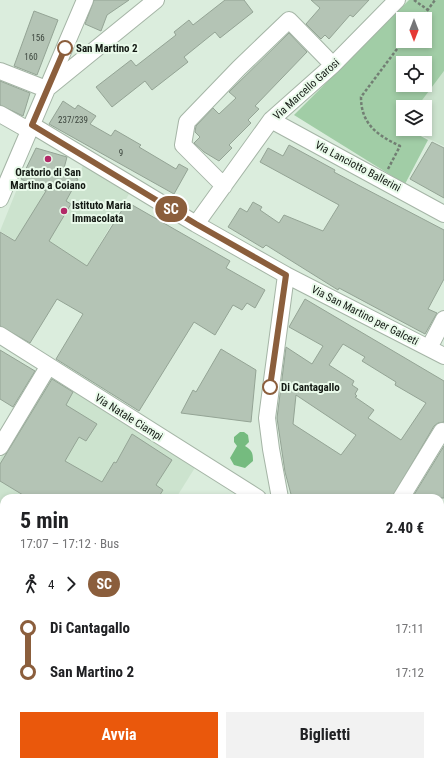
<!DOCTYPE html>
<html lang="it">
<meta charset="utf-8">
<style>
body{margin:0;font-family:"Roboto Condensed",sans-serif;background:#f2f2f2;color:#202124;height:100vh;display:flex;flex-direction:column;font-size:15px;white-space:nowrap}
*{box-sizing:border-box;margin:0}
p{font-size:13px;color:#757577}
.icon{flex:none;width:22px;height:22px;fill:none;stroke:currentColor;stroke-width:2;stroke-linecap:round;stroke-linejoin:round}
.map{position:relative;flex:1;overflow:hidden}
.panel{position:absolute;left:0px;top:494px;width:444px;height:272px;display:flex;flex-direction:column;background:#fff;border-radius:12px 12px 0 0;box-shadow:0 2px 6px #0003}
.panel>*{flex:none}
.badge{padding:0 8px;border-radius:13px;font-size:14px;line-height:26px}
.needle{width:26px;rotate:180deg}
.tools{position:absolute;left:396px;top:12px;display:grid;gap:8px}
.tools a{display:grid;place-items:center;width:36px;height:36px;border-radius:0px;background:#fff;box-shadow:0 2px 6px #0003;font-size:20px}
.map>.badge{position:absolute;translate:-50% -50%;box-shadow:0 0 0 2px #fff}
.legs{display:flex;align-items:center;gap:6px;height:44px;padding:0 20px;font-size:13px}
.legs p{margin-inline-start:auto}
.head{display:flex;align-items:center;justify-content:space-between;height:68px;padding:0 20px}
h1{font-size:22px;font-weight:700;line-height:30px}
.primary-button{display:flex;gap:8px;margin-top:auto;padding:8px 20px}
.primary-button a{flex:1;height:46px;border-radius:0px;background:#ea580c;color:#fff;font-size:16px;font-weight:700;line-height:46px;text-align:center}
.primary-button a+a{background:#f2f2f2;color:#202124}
ul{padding:0 20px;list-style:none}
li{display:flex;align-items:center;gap:14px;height:44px;font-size:15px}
li i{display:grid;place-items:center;width:6px;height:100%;margin:0 5px;background:currentColor}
li i::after{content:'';width:10px;height:10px;margin:-5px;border:3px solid;border-radius:50%;background:#fff}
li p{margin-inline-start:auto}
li:first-child i{background:linear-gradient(#0000 50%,currentColor 0)}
li:last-child i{background:linear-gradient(currentColor 50%,#0000 0)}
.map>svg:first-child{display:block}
.built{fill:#cce3ce}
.green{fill:#a1cda6;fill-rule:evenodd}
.water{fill:#75bb7f}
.building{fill:#b4c4b5;stroke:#94a495;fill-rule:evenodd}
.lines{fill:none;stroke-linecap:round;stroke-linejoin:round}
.minor-casing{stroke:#a5b5a6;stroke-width:18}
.path{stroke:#727e73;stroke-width:2.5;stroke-dasharray:3 2;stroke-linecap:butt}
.minor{stroke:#fff;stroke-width:16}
.line-1-casing{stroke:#fff;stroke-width:9}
.line-1{stroke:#8b5e3c;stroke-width:6}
.stop-1-dot{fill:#fff;stroke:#8b5e3c;stroke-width:2}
.poi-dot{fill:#b22968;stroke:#e9faea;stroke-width:1.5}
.labels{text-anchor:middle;stroke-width:4;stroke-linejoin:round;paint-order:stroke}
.number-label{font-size:9px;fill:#3b443c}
.stop-label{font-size:11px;font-weight:bold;fill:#131913;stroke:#e9faea;text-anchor:start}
.street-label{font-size:11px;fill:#131913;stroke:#e9faea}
.poi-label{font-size:11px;font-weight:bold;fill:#131913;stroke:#e9faea}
</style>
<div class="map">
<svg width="444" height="766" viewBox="0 0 444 766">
<rect width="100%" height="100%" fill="#dbeddd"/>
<path class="built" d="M444,71V146L408,129H425V107H417Z
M83,165L129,194L79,280L0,231L21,179L46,191L63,172L78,179Z
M50,375L196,466L176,498H4V614L0,612V459Z
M444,658V766H436L430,762H440V660Z
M208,762H306L304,766H206Z"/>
<path class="green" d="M409,0H444V71L417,107H403V129H408L428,140L405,184L294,115ZM403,19H425V41H403ZM403,63H425V85H403Z
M0,708L4,711V762H85L92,766H0Z"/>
<path class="water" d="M240,432H244L248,435L249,442L245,446C252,450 253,453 253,461L245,468L234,465L230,458L237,446L234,442V437Z"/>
<path class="building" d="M94,0H129L107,15L101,31L85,24Z
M225,0H244L253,12L220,38L215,32L184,57L188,62L152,90L145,81L112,107L96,87L131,60L136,66L176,35L174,32L189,20L193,25Z
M311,0H369L353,17L350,15L329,39L325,35L321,39L306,24L320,8Z
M34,11L58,20L37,75L14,66Z
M289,33L307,52L255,106L259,109L248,120L251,123L229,145L232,148L219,161L204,152L194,143L200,137L195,132L196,126L213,108L219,114L236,98L229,92Z
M0,81L30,93L23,116L0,105Z
M63,101L75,109L78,105L96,116L90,124L111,136L115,130L141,145L139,147L176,169L179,164L188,169L174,194L49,124Z
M432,142L444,148V198L410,179Z
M289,145L335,170L334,172L360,186L444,230V279L428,309L437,313L425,334L339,288L338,290L266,245L263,248L228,227L240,208L247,212L253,202L262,207L260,210L279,223L284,215L323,231L339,205L260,162L268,148L283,156Z
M36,148L67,157L63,172L78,179L66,201L71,204L49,241L87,266L127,202L230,261L226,268L265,290L255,308L247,303L242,310L233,305L215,335L194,322L139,411L56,359L83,314L57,299L30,343L0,326V232L15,241L46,191L21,179Z
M305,299L444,381V422L438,423L434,426L392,498H292L285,472L277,418L286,347L312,364L323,346L289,327ZM343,344L365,357L362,361L396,382L395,385L426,403L401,440L368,418L374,410L355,397L357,396L355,394L358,389L352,385L354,381L329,365ZM296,395L356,435L341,455L293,424Z
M221,349L256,370L251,422L181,413L193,390L196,392Z
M0,350L35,371L13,407L0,399Z
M52,379L73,392L66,405L97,424L86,441L79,437L65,461L102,482L114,462L116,463L132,434L172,460L156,485L163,490L158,498H28L0,481V464Z
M444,446V498H412Z"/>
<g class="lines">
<g class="minor-casing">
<path id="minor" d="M0,71L46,89
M49,87L156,0
M0,114L30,131
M271,120L444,214
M32,125L196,224L286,275L444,356
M224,186L183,145L187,122L239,68L289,20L333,65
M0,199L85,0
M196,224L271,120L333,65L397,0
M0,335L258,498
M429,348L444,319
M0,447L48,367
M280,498L271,449L267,418L286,275
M401,498L442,431
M440,600L444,594
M440,649L444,646
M322,766L325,762"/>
</g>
<path class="path" d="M414,0L428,10
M421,19L435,0
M388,169L400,146C377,135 361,124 361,97L403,41"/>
<use href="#minor" class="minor"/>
</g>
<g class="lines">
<g class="line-1-casing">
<path id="line-1" d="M65,48L32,125L196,224L286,275L270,387"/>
</g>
<use href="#line-1" class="line-1"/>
</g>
<g class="stop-1-dot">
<circle cx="65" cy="48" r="7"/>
<circle cx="270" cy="387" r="7"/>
</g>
<g class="poi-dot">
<circle cx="48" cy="159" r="4"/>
<circle cx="64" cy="211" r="4"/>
</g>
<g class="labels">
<g class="number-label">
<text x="38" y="41">156</text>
<text x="31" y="60">160</text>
<text x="73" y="123">237/239</text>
<text x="121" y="156">9</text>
</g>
<g class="stop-label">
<text x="76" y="52">San Martino 2</text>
<text x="281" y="391">Di Cantagallo</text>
</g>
<g class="street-label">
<text transform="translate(306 89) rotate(-42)" y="4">Via Marcello Garosi</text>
<text transform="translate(358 166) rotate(28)" y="4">Via Lanciotto Ballerini</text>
<text transform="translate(365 315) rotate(27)" y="4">Via San Martino per Galceti</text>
<text transform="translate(129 417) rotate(32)" y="4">Via Natale Ciampi</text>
</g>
<g class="poi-label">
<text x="48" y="176">Oratorio di San<tspan x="48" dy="13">Martino a Coiano</tspan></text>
<text x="72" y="209" text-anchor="start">Istituto Maria<tspan x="72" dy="13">Immacolata</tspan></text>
</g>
</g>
</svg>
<div class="tools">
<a><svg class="needle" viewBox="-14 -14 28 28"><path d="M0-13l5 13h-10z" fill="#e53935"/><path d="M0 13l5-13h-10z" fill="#757577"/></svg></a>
<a><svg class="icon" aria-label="locate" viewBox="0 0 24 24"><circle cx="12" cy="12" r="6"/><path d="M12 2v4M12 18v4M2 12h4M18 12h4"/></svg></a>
<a><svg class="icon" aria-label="layers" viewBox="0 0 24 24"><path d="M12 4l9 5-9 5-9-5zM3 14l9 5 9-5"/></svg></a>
</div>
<b class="badge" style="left:171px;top:209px;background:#8b5e3c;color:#fff">SC</b>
<section class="panel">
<div class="head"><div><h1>5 min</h1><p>17:07 – 17:12 · Bus</p></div><b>2.40 €</b></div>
<div class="legs"><svg class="icon" aria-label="walk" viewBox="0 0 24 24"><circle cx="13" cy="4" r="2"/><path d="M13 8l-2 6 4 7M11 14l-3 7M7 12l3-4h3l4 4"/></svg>4<svg class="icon" aria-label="forward" viewBox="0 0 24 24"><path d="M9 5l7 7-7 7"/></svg><b class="badge" style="background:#8b5e3c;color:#fff">SC</b></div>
<ul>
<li><i style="color:#8b5e3c"></i><b>Di Cantagallo</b><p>17:11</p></li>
<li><i style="color:#8b5e3c"></i><b>San Martino 2</b><p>17:12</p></li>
</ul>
<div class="primary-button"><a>Avvia</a><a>Biglietti</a></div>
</section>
</div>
